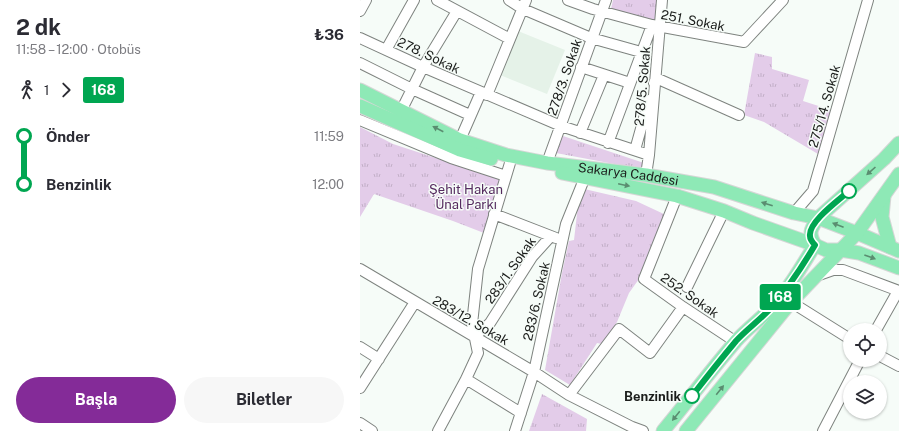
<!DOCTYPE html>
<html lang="tr">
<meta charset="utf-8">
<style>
body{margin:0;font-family:"Public Sans",sans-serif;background:#f7f7f7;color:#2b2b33;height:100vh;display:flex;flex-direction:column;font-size:15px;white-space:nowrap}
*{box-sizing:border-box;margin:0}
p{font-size:13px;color:#7c7c81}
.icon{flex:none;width:22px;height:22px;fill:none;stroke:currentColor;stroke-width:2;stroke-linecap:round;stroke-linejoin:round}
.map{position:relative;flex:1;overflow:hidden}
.panel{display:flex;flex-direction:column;background:#fff;width:360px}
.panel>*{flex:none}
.badge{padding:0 8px;border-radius:3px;font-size:14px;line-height:26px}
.fabs{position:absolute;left:483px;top:323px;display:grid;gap:8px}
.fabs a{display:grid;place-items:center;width:44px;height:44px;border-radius:50%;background:#fff;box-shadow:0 1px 3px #0004;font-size:20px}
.map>.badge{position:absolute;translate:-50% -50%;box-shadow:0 0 0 2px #fff}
.legs{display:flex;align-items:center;gap:6px;height:44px;padding:0 16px;font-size:13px}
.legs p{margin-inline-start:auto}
.headline{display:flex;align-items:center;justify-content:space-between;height:68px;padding:0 16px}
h1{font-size:22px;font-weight:700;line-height:30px}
.cta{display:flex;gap:8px;margin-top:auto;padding:8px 16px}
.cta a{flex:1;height:46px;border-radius:24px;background:#842b98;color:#fff;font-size:16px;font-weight:700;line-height:46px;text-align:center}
.cta a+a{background:#f7f7f7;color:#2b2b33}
ul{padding:0 16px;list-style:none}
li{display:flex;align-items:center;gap:14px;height:48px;font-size:15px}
li i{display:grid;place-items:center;width:6px;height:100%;margin:0 5px;background:currentColor}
li i::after{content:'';width:10px;height:10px;margin:-5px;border:3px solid;border-radius:50%;background:#fff}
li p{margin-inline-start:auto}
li:first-child i{background:linear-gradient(#0000 50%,currentColor 0)}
li:last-child i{background:linear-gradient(currentColor 50%,#0000 0)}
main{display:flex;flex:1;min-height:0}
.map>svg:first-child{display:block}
.built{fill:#e5f2e8}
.park{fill:url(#park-tufts)}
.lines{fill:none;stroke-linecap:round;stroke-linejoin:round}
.minor-casing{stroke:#7e837f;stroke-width:12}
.major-casing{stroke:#d6d6d6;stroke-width:15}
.minor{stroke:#fff;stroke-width:10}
.major{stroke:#8ee9b6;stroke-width:13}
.oneway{fill:#5a8d70}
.line-1-casing{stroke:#fff;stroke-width:9}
.line-1{stroke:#00a651;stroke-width:6}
.stop-1-dot{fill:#fff;stroke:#00a651;stroke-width:2}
.labels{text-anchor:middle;stroke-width:3;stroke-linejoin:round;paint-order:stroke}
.street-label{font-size:13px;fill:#1b1d1b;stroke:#f6fcf8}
.park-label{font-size:13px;fill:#552a5f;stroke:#f6fcf8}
.stop-label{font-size:13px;font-weight:bold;fill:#1b1d1b;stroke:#f6fcf8;text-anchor:end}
</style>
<main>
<section class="panel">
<div class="headline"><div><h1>2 dk</h1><p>11:58 – 12:00 · Otobüs</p></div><b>₺36</b></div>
<div class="legs"><svg class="icon" aria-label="walk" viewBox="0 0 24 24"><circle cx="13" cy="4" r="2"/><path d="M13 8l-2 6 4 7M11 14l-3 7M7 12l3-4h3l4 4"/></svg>1<svg class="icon" aria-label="forward" viewBox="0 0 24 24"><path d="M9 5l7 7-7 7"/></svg><b class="badge" style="background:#00a651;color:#fff">168</b></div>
<ul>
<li><i style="color:#00a651"></i><b>Önder</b><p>11:59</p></li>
<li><i style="color:#00a651"></i><b>Benzinlik</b><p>12:00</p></li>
</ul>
<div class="cta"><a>Başla</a><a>Biletler</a></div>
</section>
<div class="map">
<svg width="539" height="431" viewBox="0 0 539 431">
<defs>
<pattern id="park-tufts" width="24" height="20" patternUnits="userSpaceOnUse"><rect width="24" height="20" fill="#e3cce9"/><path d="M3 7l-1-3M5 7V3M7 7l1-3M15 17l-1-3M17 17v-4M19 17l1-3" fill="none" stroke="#c2afc7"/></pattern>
</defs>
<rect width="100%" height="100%" fill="#f6fcf8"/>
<path class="built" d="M158,31L205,50L187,94L140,75Z"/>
<path class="park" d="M253,0H299L298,21L251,9Z
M395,53L412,57V69L449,80L443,101L471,110L458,154L404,122L384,115Z
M0,127L33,144L140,179L124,233L93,221L14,194L0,217Z
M203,136L287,164L286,170L196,153Z
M220,188L276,201L306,215L279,279L269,293L257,322L242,344L237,343L210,385L185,370L202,273L209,241L214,240Z
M182,394L227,419L226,431H169Z"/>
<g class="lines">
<g class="minor-casing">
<path id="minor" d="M77,0L150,39
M149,0L163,9L231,38L281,52
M208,0L233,9L292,25L384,42L423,0
M0,11L6,0
M0,38L63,67L201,126L289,155
M26,50L54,0
M0,63L52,89L110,115
M221,67L270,83
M294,83L296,78L379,115
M127,95L166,0
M41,111L63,67L97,11
M0,120L91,158L146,176
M220,133L244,75
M100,140L121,92
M248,143L292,25
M275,150L289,100
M187,163L246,0
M286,175L289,155L302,0
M317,196L284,279L323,307L376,342
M434,213L453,191L508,0
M134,214L196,238
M0,269L174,372L209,395L272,427L283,431
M456,276L473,270H483L539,291
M327,287L364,211
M431,302L490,339
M516,330L538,291
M114,337L130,323L172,257L191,236
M0,347L19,359
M520,356L539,366
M106,379L161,413
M0,388L55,302
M209,395L259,329L290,353L323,307
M0,423L12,431
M78,431L106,379L118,353L112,324L118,269L150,163
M155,431L174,372L206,224L225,177
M463,431L500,360"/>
</g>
<g class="major-casing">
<g id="major">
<path id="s1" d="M0,90L100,140L146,155L187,163L286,175L354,187L434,213L458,218L497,233L539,251"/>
<path d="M0,106L100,150L131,159"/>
<path d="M202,173L317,196L364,211L393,223L455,245L466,250H481L499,253L539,268"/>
<path d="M524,196L522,217L530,247"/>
<path d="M455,245C448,232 451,229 458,218L524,159L539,143"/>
<path d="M303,431C328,401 351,370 376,341C387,329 399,320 409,310C428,291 441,267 455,245"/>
<path d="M326,431L431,302L497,233L539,174"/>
</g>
</g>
<use href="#minor" class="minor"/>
<use href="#major" class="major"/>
</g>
<defs><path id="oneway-solid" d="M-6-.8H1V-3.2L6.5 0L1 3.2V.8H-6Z"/></defs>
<g class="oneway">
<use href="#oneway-solid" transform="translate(78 129) rotate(-153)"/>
<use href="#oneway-solid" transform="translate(511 171) rotate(138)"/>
<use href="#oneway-solid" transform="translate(264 185) rotate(12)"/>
<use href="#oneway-solid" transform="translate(407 204) rotate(-162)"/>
<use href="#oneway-solid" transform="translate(478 225) rotate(-159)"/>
<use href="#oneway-solid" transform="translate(510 257) rotate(20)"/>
<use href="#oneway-solid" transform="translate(360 390) rotate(-51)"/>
<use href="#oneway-solid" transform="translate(316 416) rotate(129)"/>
</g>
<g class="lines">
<g class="line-1-casing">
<path id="line-1" d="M332,396C346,378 361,359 376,341C387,329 400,320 411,308C428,288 442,267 455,245C453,243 450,239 450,236C448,222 479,200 489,191"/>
</g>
<use href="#line-1" class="line-1"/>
</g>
<g class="stop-1-dot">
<circle cx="489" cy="191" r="7"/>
<circle cx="332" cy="396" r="7"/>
</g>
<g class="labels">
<g class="street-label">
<text transform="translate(333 20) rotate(11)" y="5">251. Sokak</text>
<text transform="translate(69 55) rotate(25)" y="5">278. Sokak</text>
<text transform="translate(204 77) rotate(-71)" y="5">278/3. Sokak</text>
<text transform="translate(282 86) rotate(-85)" y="5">278/5. Sokak</text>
<text transform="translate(464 106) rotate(-74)" y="5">275/14. Sokak</text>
<text dy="5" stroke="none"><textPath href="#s1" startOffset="284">Sakarya Caddesi</textPath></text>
<text transform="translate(150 270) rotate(-55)" y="5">283/1. Sokak</text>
<text transform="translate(330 295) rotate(35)" y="5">252. Sokak</text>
<text transform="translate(176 301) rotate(-77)" y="5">283/6. Sokak</text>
<text transform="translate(111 320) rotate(30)" y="5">283/12. Sokak</text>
</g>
<g class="park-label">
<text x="106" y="194">Şehit Hakan<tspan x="106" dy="15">Ünal Parkı</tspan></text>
</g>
<g class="stop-label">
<text x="321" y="401">Benzinlik</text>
</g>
</g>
</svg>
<div class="fabs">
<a><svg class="icon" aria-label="locate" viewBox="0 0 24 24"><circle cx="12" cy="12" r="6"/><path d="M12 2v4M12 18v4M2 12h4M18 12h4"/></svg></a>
<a><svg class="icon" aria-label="layers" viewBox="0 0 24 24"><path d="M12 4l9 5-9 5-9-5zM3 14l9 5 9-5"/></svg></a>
</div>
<b class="badge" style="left:420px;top:297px;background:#00a651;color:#fff">168</b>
</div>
</main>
